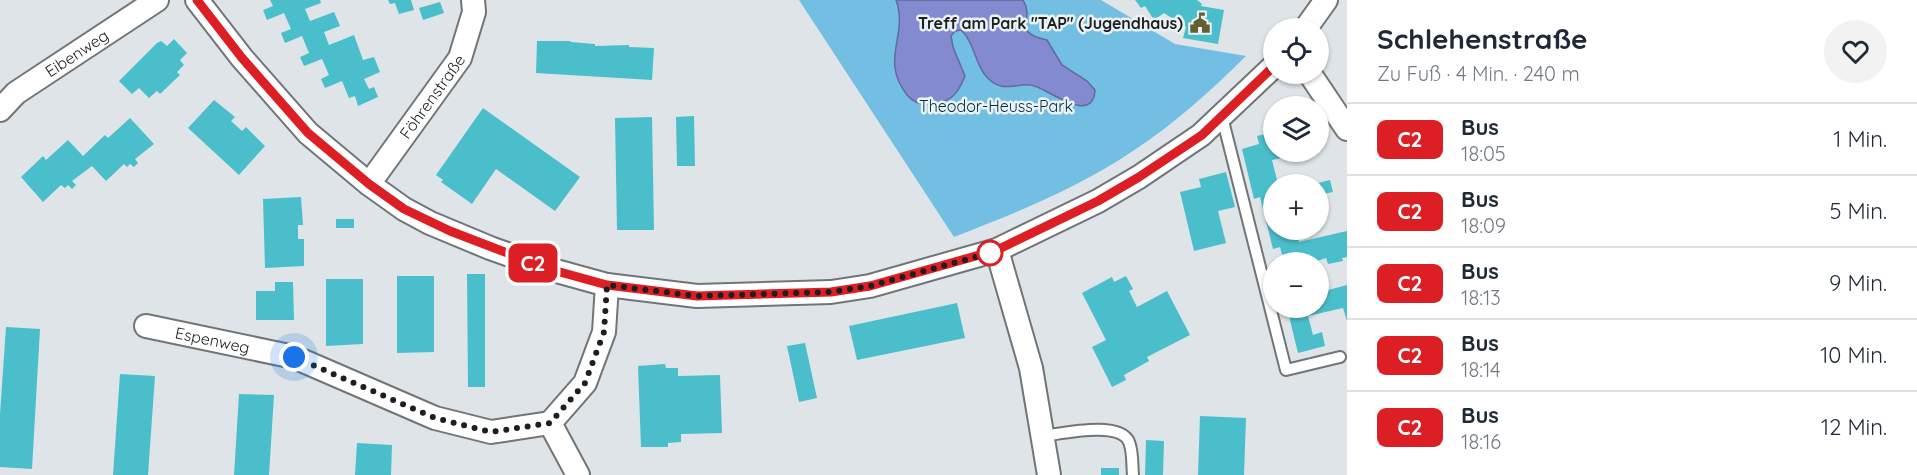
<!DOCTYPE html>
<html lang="de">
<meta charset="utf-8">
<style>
body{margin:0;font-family:Quicksand,sans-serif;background:#f2f2f3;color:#1f2937;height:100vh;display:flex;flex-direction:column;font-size:22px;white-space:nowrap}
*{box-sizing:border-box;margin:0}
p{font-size:20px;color:#747a83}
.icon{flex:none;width:33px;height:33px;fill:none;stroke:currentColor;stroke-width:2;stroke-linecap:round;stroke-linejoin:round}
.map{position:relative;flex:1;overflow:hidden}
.side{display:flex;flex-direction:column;background:#fff;width:570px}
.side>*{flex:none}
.badge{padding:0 12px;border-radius:9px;font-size:21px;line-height:39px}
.controls{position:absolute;left:1263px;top:18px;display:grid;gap:12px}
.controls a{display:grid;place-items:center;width:66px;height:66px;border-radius:50%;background:#fff;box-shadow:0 2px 4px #0004;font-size:30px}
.you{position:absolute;width:30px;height:30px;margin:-15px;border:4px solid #fff;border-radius:50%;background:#1a73e8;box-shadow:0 0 0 9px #1a73e833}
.map>.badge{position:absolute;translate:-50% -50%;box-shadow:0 0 0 3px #fff}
.round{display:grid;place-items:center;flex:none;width:63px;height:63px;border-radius:32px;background:#f2f2f3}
.headline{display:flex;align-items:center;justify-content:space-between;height:102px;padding:0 30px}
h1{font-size:28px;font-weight:700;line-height:45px}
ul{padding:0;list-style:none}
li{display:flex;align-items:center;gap:18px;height:72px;padding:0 30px;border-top:2px solid #e0e1e3}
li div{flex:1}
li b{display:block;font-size:22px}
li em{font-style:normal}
li .badge{min-width:66px;font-weight:700;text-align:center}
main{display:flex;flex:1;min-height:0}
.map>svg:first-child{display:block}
.green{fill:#72bfe3}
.water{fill:#838ad0;stroke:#646a9b;stroke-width:1.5}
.building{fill:#4abfcb}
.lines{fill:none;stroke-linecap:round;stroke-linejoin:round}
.lane-casing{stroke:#707578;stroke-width:14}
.street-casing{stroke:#707578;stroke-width:26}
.lane{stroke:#fff;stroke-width:10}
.street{stroke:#fff;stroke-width:22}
.line-casing{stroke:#fff;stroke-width:14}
.line{stroke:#dc1f25;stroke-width:9}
.walk{stroke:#1c1e1f;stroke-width:6;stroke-dasharray:0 10.8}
.stop-dot{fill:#fff;stroke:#dc1f25;stroke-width:3}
.labels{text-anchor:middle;stroke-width:5;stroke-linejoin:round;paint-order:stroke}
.poi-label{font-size:16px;font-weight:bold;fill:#1c1e1f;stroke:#ebf2f5;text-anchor:end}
.street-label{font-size:16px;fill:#1c1e1f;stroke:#ebf2f5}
.park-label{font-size:16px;fill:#022e3f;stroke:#ebf2f5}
</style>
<main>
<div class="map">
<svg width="1347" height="475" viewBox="0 0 1347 475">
<rect width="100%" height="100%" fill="#dee4e7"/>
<path class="green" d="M799,0H1101L1175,44L1246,56C1211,91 1174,124 1133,151C1078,188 1016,213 954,237Z"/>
<path class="water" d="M896,0H1023C1036,20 1010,32 1047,40L1062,65L1087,81L1095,90C1093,127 1046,87 1031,85C1017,83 1004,92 991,81C975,69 976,44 961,30L955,31L951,36L953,47L965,76C960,88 955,99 941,102C928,106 916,106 907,95C879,59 909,36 896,0Z"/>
<path class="building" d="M270,0H320L321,3L305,9L310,21L334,12L340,26L324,32L329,45L354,35L363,60L374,57L380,72L364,79L369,89L374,87L378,97L358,106L355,96L349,98L342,81L325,88L321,79L329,75L322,59L304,66L300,57L309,53L302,36L285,43L281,33L291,29L284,13L267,20L263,10L273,6Z
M388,0H411L414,10L399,14L395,3L390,4Z
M1135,0H1197L1202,4L1201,6L1224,10L1218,44L1183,38L1186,27L1164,13L1154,20L1145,6L1141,8Z
M440,2L444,13L423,20L419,8Z
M174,39L187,53L180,60L184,65L177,72L180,75L160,94L157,91L149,98L139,88L132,94L119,81L157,43L161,41L167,46Z
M537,41H570L571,42L595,44V46L629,45V47L654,48L652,80L536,73Z
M214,100L235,117L231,121L242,131L246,127L265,146L239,175L188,128Z
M483,108L580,177L555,211L496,169L472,204L441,182L443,180L436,175Z
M694,116L695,166H677L676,117Z
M652,117L654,230H617L615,118Z
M130,118L154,144L135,159L138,163L134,167L130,164L127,167L124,164L106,181L92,166L72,181L76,185L72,189L68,185L65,188L61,185L43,202L21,177L43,156L46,160L68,140L83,156L105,135L108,138Z
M1274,132V152H1294L1295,155L1272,160L1278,184H1274V230H1296L1299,242L1347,231V257L1342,258L1343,261L1328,264L1326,258L1314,262H1284L1280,247L1273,249L1260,197L1254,199L1242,149L1259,144L1257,136Z
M1226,172L1235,207L1218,211L1226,243L1194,251L1180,192L1201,187L1199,179Z
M1330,180L1333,192L1318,195V183Z
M301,197L303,225H298V239H304V266L265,268L263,199Z
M336,219H354V228H336Z
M467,274H485V387H468Z
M397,276H434V352L397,353Z
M1126,276L1133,289L1129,291L1137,307L1167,291L1190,335L1147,357L1149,361L1124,375L1126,380L1112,387L1092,347L1106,340L1082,293L1112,277L1114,282Z
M326,279H363V344L326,346Z
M275,282H293L294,320H256V291H275Z
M1318,285L1321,292L1347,285V321L1343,308L1308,316L1313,335L1322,332L1325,346L1298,353L1287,308H1318Z
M957,303L965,338L857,360L849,326Z
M6,327L40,329L32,469L0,467V414Z
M805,343L817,398L799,402L787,346Z
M665,364L666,368H678V376L720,375L722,433L681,434V442L668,443V447H641L638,366Z
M120,374L155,376L148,475H113Z
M239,394L274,395L269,475H234Z
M1200,416L1246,418L1244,475H1198Z
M1146,440L1164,441L1163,475H1145Z
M357,443L392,445L391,475H355Z
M1101,468H1119V475H1101Z"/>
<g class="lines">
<g class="lane-casing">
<path id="lane" d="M1222,117L1286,370L1340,357
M1042,436C1061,434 1120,420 1129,442C1133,451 1132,465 1133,475"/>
</g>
<g class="street-casing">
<g id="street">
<path d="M197,0L242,58L308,133L369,184L404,209L430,223L490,248L549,269L607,285L697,296L831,292L870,286L997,250L1098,201L1139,177L1201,135L1274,66"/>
<path d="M1306,28L1326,0"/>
<path d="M1310,74L1347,129"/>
<path id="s1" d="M0,110L16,93L157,0"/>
<path id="s2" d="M369,184L460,58L474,12L473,0"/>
<path d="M997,250L1031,368L1049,475"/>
<path id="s3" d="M146,326L294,357L435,418L491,432L550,423"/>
<path d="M578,475L550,423L585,383L604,332L607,285"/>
</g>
</g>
<use href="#lane" class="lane"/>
<use href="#street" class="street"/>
</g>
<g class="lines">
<g class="line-casing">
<path id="line" d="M197,0L242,58L308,133L369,184L404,209L450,231L549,269L607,285L697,296L831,292L870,286L997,250L1098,201L1139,177L1202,135L1274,66"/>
</g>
<use href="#line" class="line"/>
<path class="walk" d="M294,357L435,418L491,432L550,423L585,383L604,332L607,285L697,296L831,292L870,286L990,253"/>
</g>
<defs>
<g id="civic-bare" transform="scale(1.62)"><path d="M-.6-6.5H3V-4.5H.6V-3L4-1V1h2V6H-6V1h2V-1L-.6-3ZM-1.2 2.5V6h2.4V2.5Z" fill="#62602d" stroke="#ebf2f5" stroke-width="2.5" paint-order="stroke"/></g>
</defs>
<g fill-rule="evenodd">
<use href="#civic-bare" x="1200" y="23"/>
</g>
<circle class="stop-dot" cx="990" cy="253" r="12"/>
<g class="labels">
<g class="poi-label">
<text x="1183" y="29">Treff am Park "TAP" (Jugendhaus)</text>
</g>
<g class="street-label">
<text dy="6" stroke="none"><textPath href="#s1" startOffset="96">Eibenweg</textPath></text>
<text dy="6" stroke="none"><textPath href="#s2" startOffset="108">Föhrenstraße</textPath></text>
<text dy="6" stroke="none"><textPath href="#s3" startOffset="68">Espenweg</textPath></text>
</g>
<g class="park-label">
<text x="996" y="112">Theodor-Heuss-Park</text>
</g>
</g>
</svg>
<div class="controls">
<a><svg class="icon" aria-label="locate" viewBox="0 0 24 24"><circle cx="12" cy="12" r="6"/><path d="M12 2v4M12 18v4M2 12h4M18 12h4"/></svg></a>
<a><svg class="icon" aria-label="layers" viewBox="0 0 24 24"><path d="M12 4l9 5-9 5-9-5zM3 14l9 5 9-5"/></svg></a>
<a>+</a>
<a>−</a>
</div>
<div class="you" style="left:294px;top:357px"></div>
<b class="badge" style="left:533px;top:263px;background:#dc1f25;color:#fff">C2</b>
</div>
<section class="side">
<div class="headline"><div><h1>Schlehenstraße</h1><p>Zu Fuß · 4 Min. · 240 m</p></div><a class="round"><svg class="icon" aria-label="heart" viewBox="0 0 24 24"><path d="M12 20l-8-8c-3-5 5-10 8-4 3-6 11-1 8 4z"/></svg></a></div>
<ul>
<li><span class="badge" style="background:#dc1f25;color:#fff">C2</span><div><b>Bus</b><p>18:05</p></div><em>1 Min.</em></li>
<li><span class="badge" style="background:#dc1f25;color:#fff">C2</span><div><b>Bus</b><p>18:09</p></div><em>5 Min.</em></li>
<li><span class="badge" style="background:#dc1f25;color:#fff">C2</span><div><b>Bus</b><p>18:13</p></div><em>9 Min.</em></li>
<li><span class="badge" style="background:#dc1f25;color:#fff">C2</span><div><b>Bus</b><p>18:14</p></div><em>10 Min.</em></li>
<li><span class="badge" style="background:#dc1f25;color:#fff">C2</span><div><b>Bus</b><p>18:16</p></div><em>12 Min.</em></li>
</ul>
</section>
</main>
